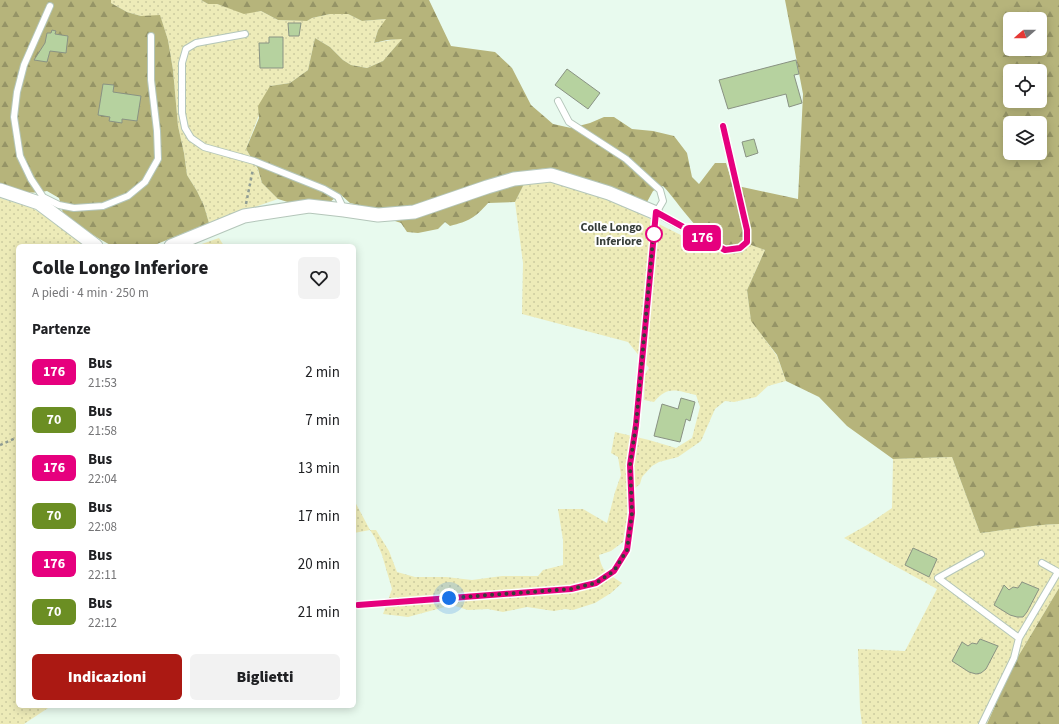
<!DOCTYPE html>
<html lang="it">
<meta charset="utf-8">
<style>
body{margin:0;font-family:"Source Sans 3",sans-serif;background:#f2f2f2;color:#202124;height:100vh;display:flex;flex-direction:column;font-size:15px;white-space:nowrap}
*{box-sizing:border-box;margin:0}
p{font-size:13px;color:#757577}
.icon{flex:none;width:22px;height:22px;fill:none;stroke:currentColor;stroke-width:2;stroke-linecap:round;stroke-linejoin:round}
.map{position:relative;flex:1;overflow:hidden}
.side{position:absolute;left:16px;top:244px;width:340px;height:464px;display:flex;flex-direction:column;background:#fff;border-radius:6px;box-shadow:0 2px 10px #0003}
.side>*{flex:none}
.badge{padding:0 8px;border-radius:6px;font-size:14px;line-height:26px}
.needle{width:26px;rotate:250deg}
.fabs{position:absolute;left:1003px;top:12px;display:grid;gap:8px}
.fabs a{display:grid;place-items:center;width:44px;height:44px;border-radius:6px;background:#fff;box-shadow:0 2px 10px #0003;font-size:20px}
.you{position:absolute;width:20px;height:20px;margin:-10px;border:3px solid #fff;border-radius:50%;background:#1a73e8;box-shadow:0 0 0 6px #1a73e833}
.map>.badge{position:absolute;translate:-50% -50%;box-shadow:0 0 0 2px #fff}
h2{padding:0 16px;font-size:15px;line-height:36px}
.round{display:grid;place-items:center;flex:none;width:42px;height:42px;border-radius:6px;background:#f2f2f2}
.overview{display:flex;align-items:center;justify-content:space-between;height:68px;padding:0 16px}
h1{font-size:19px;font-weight:800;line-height:30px}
.button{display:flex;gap:8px;margin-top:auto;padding:8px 16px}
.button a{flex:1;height:46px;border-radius:6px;background:#ab1913;color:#fff;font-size:16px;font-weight:800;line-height:46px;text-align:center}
.button a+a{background:#f2f2f2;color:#202124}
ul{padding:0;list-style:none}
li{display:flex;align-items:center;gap:12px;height:48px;padding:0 16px}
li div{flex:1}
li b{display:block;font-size:15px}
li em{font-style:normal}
li .badge{min-width:44px;font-weight:700;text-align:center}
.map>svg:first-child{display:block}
.grass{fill:url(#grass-dots)}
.forest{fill:url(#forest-firs);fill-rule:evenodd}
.building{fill:#b6d29f;stroke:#899283}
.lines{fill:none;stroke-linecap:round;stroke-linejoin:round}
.service-casing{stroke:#b4c6ba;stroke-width:8}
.minor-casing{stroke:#b4c6ba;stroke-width:15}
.path{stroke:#8f9c93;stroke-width:2.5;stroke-dasharray:3 3;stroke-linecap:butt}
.service{stroke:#fff;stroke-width:6}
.minor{stroke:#fff;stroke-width:13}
.line-casing{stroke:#fff;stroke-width:9}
.line{stroke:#e6007e;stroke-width:6}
.walk{stroke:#373e39;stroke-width:4;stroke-dasharray:0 7.2}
.stop-dot{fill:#fff;stroke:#e6007e;stroke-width:2}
.labels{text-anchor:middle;stroke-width:4;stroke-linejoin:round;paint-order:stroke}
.stop-label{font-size:12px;font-weight:bold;fill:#373e39;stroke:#fff;text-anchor:end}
</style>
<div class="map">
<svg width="1059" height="724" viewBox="0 0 1059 724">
<defs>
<pattern id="grass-dots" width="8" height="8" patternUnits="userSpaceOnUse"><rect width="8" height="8" fill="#edebb8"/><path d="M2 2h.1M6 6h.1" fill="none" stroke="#cccb9f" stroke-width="1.8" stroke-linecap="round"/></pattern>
<pattern id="forest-firs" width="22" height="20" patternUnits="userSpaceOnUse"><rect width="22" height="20" fill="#b6b47b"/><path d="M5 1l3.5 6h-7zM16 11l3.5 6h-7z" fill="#959466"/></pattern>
</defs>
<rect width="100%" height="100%" fill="#e8faee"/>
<path class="grass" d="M111,0H201L208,4H217L244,13L261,11L278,20L307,21L312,18L330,14H348L362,21L387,19L378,30L374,43L403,38L383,61L367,68L351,65L343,60L330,47L315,38L308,70L290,83L270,86L246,149L258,170L262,183L278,199L209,223L204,206L197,191L187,175L184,153L178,126L173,70L168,40L160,16H141L127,12L111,3Z
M550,168L647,202L644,216C661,225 716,255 733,253C741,252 744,249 749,244L765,250L747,290L751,320L777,356L786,381L768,386L756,397L734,402L725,401L715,409L701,441L678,457L659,462L652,466L642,477L640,484L628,494L627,518L623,542L611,551L599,555C602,573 608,573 622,583L611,593L595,603L573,610L565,609L554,611L527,607L503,612L488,609L468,610L452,605L408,617L383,614L392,589L382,555L375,538L370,530L354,533V500L370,530H376L389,551L397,572L415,577H446L472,580L502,576H538L543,570L563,565V540L558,509H583L607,523L615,492L621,475L618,457L611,453L615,432L649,440L676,448L692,438L700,407L696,395C677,391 668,385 654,402L644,400L645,374L649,368L628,342L522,314L523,263L515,202L531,170Z
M0,198L32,208L42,214L85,246H18V706H51L24,724H0Z
M219,238L224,246H196Z
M952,457L980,533C1007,530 1032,525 1059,524V588L1013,665L987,724H862L860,709L858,649L905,651L937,589L844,538L867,525L892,508L893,459Z"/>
<path class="forest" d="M0,0H111V3L127,12L141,16L160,15L168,40L173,70L178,126L184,153L187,175L197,191L204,206L209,223L152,246H112L98,238L64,217L59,198L47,191C27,195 19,191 0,185Z
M201,0H429L451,46L495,52L512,68L531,105L553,124L571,128L590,123L604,117H614L632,129L653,131L674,136L687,153L692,177L699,184L715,163H726L733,185L798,199L803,94L785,0H1059V524C1032,525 1007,530 980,533L952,457L893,459L847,426L819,397L786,381L777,355L751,321L747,290L765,250L743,242C714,263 680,203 663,186L653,191L647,202L550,168L531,170L515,202L488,203C475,218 469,221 450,226L445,222L438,229L418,233L407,232L401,223L395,221L392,209L371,208L350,203L340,194L330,202L294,204L278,199L262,183L258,169L246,149L259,118L258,106L270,86L290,83L308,70L315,38L330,47L343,60L351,65L367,68L383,61L402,39L387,40L374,43L378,30L386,19L362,21L348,14H330L312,18L307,21L278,20L261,11L244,14L217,4H208ZM1010,19H1040V49H1010ZM1010,71H1040V101H1010ZM1010,123H1040V153H1010Z
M1059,588V724H987L1013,665Z"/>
<path class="building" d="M288,23H301L299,36H289Z
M52,30L56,31L55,34L68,36L66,53L50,51L47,62L34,60L45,43L47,33H51Z
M269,37H283V68H260L259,43H269Z
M796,60L799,74L794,75L802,103L789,107L786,94L728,109L719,80Z
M567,69L600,93L588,109L555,85Z
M103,84L114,85L113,92L141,96L137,121L122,119V123L109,121L110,117L98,115Z
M754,139L758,153L746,157L742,142Z
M681,398L695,402L690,421L686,419L680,442L654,436L662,404L678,409Z
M913,548L937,559L929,577L905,565Z
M1022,582L1039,589L1027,612L1023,617H1017L1010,615L994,605L1004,585L1009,590L1013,587L1018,588Z
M980,639L998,646L986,669L981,673L976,674L969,672L952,661L962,642L968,646L972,643L977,644Z"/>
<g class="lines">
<g class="service-casing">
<path id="service" d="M245,34L196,43L186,49L182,63V113L185,128L191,138L204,147L254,161L324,189L338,197L344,210
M43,197L31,179L20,156L14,117L17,92L24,65L50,6
M39,203L43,197L59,205L74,208L103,206L128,196L145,182L158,159L157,131L151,80V36
M656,213L725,250L740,249L747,242V231L723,126
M981,554L938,578L1019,638
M358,605L571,589L596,583L614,571L627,550L632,513L630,465L636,425L656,213L663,201L660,190L626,159L569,122L558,101
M982,724L1014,658L1019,638L1058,572L1042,563"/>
</g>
<g class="minor-casing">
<path id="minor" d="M0,190L39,203L96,246
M171,246L244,216L309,206L344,210L378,215L414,212L487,187L514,179L551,175L609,193L656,213"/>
</g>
<path class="path" d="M246,204L253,169
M0,445L18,437"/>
<use href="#service" class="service"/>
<use href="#minor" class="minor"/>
</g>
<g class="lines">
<g class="line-casing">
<path id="line" d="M358,605L571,589L596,583L614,571L627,550L632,513L630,465L636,425L656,212L725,250L740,248L747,242V230L723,126"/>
</g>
<use href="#line" class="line"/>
<path class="walk" d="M449,598L571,589L596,583L614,571L627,550L632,513L630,465L636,425L654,228V234"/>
</g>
<circle class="stop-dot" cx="654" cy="234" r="8"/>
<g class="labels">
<g class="stop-label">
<text x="642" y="231">Colle Longo<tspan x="642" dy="14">Inferiore</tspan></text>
</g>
</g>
</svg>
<div class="fabs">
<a><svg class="needle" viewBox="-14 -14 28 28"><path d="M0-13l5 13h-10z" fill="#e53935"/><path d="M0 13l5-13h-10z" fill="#757577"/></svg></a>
<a><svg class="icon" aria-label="locate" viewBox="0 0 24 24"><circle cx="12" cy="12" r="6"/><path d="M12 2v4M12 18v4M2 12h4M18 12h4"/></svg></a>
<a><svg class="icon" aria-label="layers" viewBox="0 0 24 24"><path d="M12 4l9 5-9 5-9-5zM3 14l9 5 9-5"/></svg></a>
</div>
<div class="you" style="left:449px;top:598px"></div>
<b class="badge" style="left:702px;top:238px;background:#e6007e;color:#fff">176</b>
<section class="side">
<div class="overview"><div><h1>Colle Longo Inferiore</h1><p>A piedi · 4 min · 250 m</p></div><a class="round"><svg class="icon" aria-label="heart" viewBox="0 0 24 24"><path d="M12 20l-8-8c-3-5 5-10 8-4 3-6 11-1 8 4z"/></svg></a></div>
<h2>Partenze</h2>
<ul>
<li><span class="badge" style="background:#e6007e;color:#fff">176</span><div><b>Bus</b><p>21:53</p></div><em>2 min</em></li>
<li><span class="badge" style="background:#6b8e23;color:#fff">70</span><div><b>Bus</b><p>21:58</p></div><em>7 min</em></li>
<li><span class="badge" style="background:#e6007e;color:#fff">176</span><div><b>Bus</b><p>22:04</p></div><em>13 min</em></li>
<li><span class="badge" style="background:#6b8e23;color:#fff">70</span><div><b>Bus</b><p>22:08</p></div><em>17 min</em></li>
<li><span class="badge" style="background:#e6007e;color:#fff">176</span><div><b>Bus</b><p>22:11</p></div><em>20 min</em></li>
<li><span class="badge" style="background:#6b8e23;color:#fff">70</span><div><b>Bus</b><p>22:12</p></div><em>21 min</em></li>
</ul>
<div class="button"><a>Indicazioni</a><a>Biglietti</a></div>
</section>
</div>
